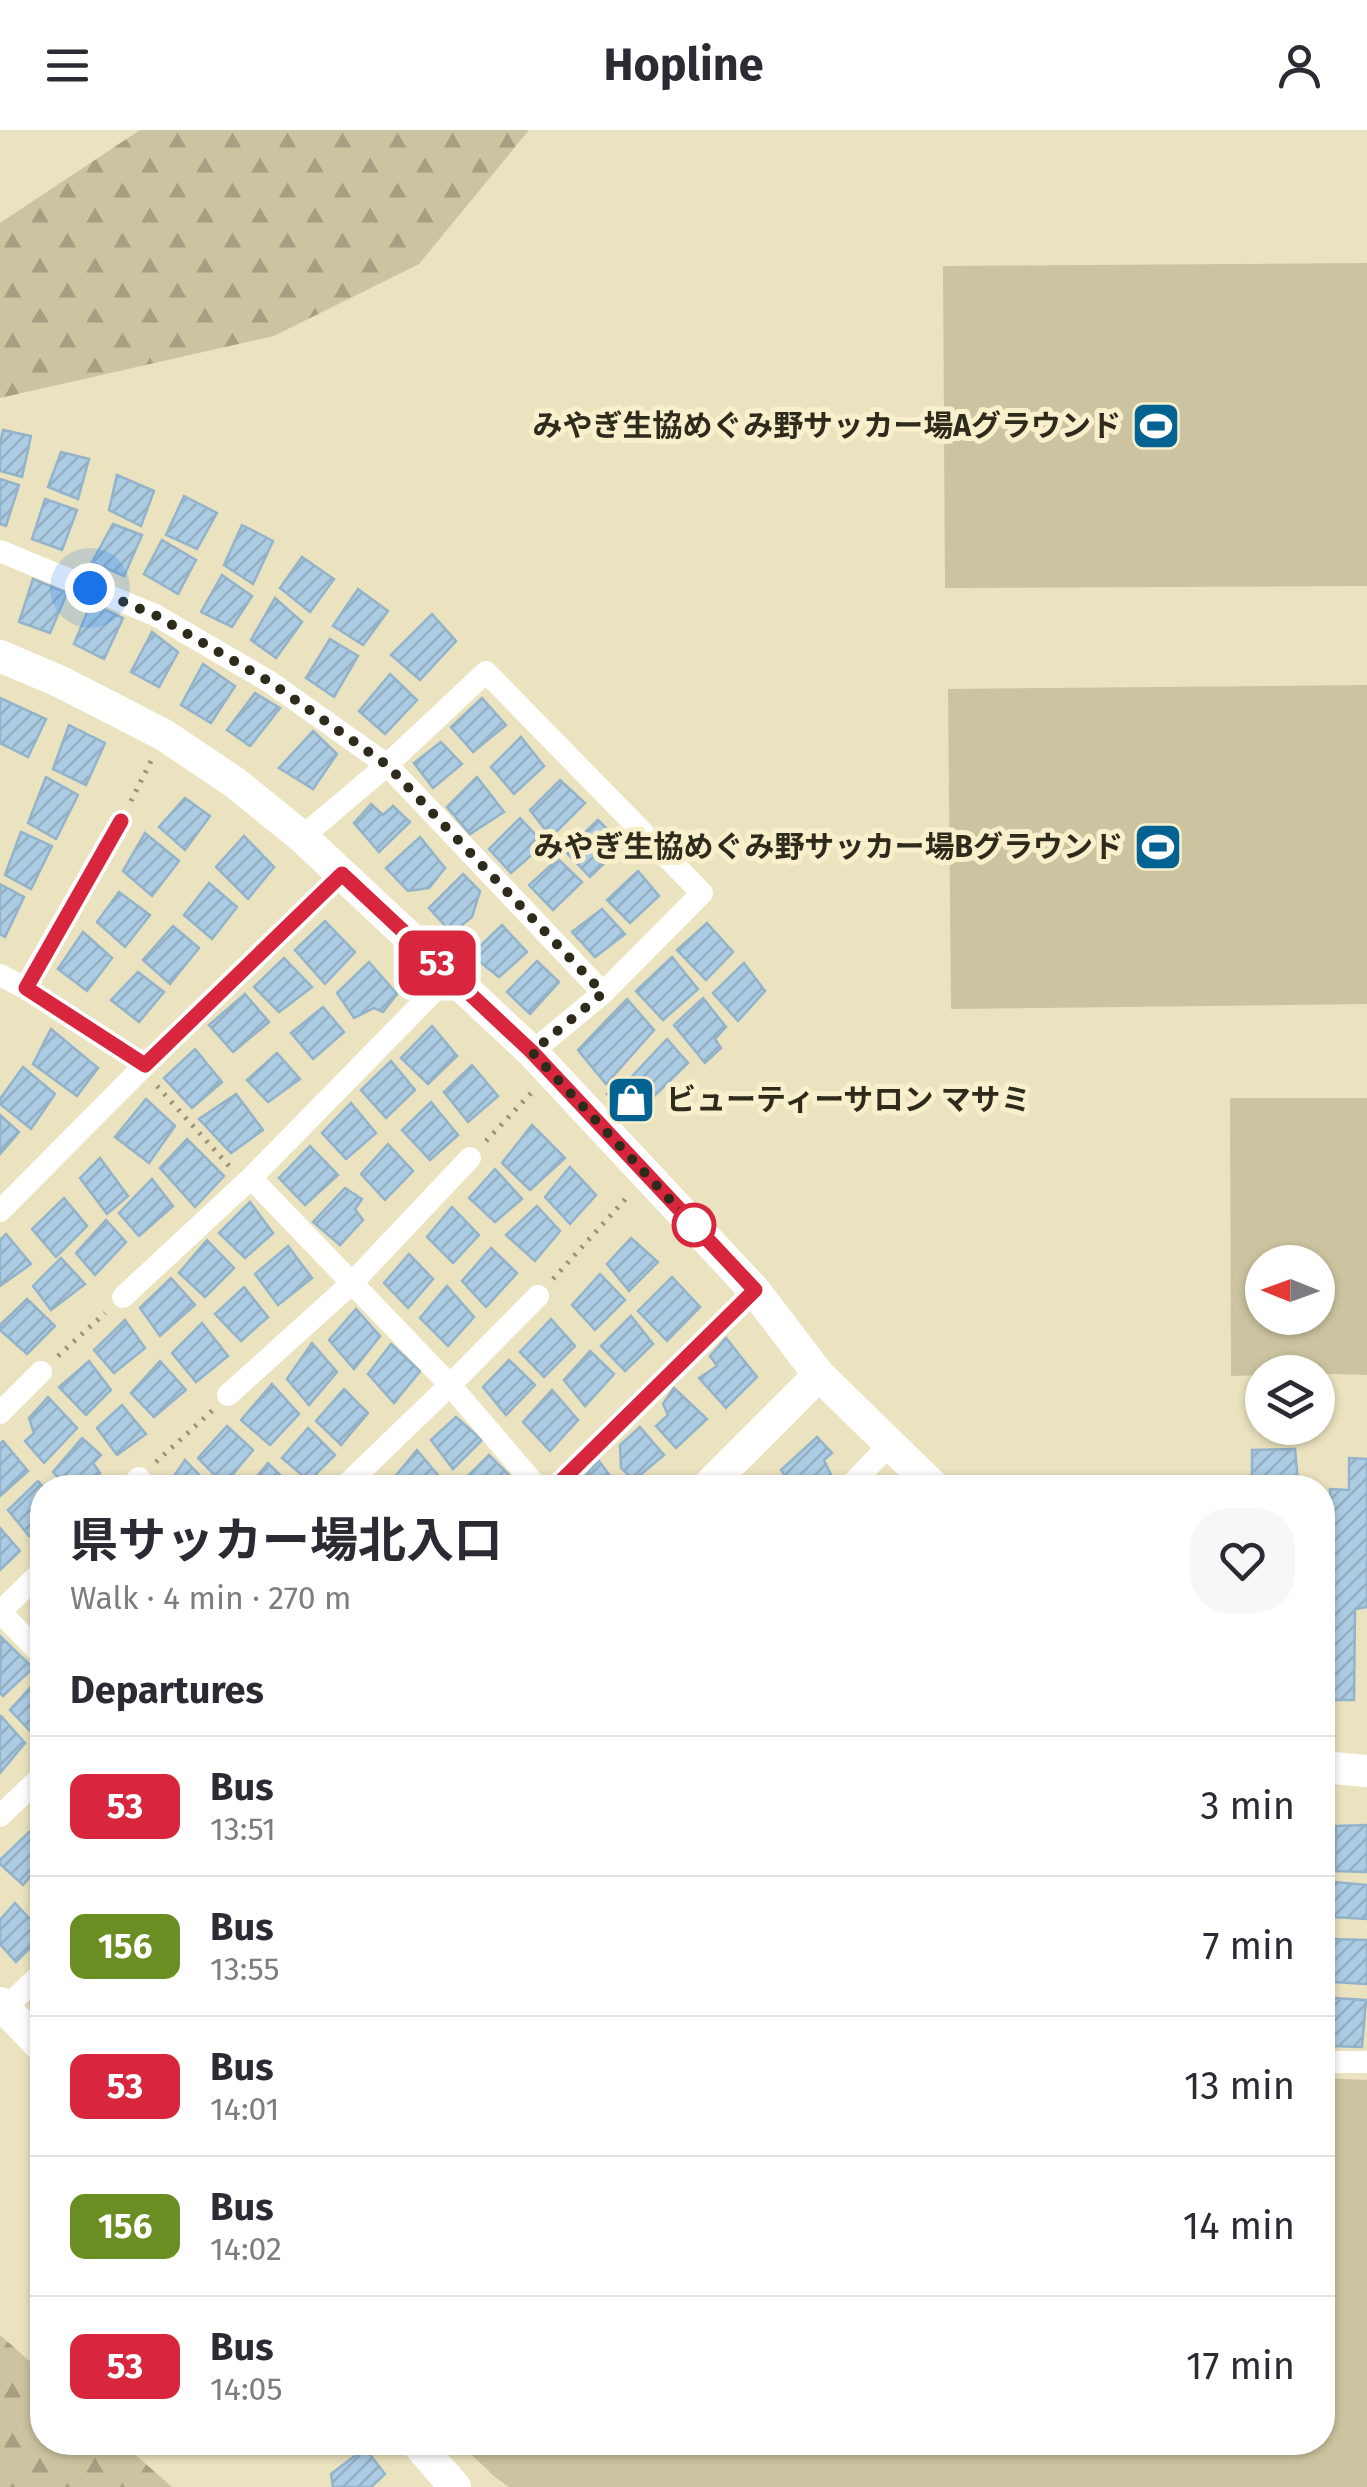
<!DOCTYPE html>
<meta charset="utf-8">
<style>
body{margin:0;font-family:"Fira Sans","Noto Sans JP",sans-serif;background:#f7f7f7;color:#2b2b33;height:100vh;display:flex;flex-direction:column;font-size:38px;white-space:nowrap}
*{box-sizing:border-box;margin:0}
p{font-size:32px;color:#7c7c81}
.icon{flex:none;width:55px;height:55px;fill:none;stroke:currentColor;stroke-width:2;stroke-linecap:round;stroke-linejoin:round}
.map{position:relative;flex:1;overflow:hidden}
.drawer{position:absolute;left:30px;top:1345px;width:1305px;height:980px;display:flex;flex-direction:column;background:#fff;border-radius:40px;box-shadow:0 2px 8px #0004}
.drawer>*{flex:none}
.badge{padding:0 20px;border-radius:15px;font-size:35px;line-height:65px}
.needle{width:65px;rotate:271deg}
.fabs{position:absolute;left:1245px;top:1115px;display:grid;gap:20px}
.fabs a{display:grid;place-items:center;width:90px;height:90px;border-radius:50%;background:#fff;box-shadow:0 2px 8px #0004;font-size:50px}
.you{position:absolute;width:50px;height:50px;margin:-25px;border:8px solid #fff;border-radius:50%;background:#1a73e8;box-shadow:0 0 0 15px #1a73e833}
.map>.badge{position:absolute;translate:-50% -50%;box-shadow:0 0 0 5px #fff}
h2{padding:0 40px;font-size:38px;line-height:90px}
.round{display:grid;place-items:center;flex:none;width:105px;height:105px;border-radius:40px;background:#f7f7f7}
.headline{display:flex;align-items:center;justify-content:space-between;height:170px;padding:0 40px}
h1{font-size:48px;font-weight:700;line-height:75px}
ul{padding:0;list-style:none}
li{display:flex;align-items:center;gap:30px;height:140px;padding:0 40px;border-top:2px solid #e1e1e2}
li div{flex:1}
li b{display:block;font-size:38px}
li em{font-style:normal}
li .badge{min-width:110px;font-weight:700;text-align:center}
header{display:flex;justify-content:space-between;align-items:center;height:130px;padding:0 40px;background:#fff;font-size:45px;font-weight:700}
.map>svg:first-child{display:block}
.forest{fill:url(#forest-firs)}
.park{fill:#ccc4a0;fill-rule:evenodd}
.building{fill:url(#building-hatch);stroke:#93b3ca;stroke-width:2.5}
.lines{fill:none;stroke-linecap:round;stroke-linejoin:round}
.path{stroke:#979177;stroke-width:5;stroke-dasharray:2.5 8;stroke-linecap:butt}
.street{stroke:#fff;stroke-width:22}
.secondary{stroke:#fff;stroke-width:32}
.line-casing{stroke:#fff;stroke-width:22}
.line{stroke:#d7263d;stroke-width:15}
.walk{stroke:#2e2b1d;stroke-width:10;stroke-dasharray:0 18}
.stop-dot{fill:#fff;stroke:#d7263d;stroke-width:5}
.labels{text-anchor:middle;stroke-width:10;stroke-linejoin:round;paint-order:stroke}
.poi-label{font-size:30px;font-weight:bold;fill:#2e2b1d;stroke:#f8f0cc;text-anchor:end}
</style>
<header><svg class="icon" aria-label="menu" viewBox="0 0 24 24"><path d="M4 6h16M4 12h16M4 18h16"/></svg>Hopline<svg class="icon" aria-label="person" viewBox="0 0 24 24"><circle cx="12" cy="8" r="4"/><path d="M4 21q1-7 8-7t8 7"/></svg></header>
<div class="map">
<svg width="1367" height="2357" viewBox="0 0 1367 2357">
<defs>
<pattern id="forest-firs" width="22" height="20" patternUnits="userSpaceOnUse" patternTransform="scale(2.5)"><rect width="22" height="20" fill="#ccc4a0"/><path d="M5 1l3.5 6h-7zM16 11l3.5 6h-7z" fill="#a69f82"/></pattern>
<pattern id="building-hatch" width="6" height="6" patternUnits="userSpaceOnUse" patternTransform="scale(2.5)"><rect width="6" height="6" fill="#accce3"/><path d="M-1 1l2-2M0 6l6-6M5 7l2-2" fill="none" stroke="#94afc2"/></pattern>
</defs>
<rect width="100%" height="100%" fill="#ebe3bf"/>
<path class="forest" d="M140,0H529L419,134L274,206L0,268V93Z
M0,2205L42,2242V2312L122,2313L172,2357H0Z"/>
<path class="park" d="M1367,133V456L945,458L943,136Z
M1367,555V874L951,879L948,559Z
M1230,968H1367V1245L1262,1242V1245L1231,1246ZM1318,1132V1188H1262V1132Z
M1323,1948L1367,1950V2357H509L496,2348L459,2313L1322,2312Z"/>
<path class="building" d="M3,300L31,306L22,347L0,341V314Z
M61,322L89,329L78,369L48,357Z
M117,345L154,361L141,396L109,380Z
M0,349L19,355L6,396L0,394Z
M184,366L217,383L197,419L166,405Z
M45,369L77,380L62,420L32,409Z
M113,394L142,405L124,446L92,432Z
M242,395L273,411L253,454L224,435Z
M162,410L196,430L178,464L144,444Z
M302,427L334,449L310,482L280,458Z
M222,445L252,466L232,497L201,482Z
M33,449L67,463L50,503L19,492Z
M358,459L388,481L363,515L333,496Z
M275,468L302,492L276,528L251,510Z
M91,473L123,488L104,529L74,514Z
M432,484L456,511L420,550L391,525Z
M152,502L178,522L159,557L131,542Z
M330,509L358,526L334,567L306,548Z
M203,534L235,556L211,593L181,575Z
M390,544L417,570L385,604L359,581Z
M255,563L280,578L250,616L227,600Z
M0,568L46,589L28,627L0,613Z
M482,568L506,595L473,622L451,597Z
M69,595L105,613L86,655L53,639Z
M313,601L337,624L313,659L279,638Z
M521,607L544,636L514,664L491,637Z
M441,612L462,634L433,658L414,633Z
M46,647L78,665L56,709L28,693Z
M477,647L504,682L470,704L447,677Z
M560,650L585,673L551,707L530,680Z
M185,668L210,686L185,720L159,697Z
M371,674L383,685L393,676L410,692L379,722L354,693Z
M520,688L544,714L511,743L489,719Z
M598,690L623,715L590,747L565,721Z
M21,702L52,716L31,759L5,745Z
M145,703L179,731L152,766L123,741Z
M244,706L274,737L248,769L216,737Z
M420,707L445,738L429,758L408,761L386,738Z
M558,729L582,752L553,780L529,755Z
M638,741L659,766L630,793L607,770Z
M463,744L480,761L472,787L452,803L429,778Z
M209,753L237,777L212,809L184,785Z
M0,754L24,767L5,807L0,804Z
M119,762L150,785L125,817L97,792Z
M602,779L625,804L595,827L572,802Z
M325,791L355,822L325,854L295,820Z
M707,793L733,822L706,850L677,820Z
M502,795L527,822L499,847L471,825Z
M173,796L199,818L170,854L143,830Z
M83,802L112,828L87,861L58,839Z
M672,827L698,859L663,890L636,861Z
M284,828L312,857L279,882L254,857Z
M537,831L559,852L530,884L507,862Z
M369,832L397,864L383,882L374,878L354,888L337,863Z
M744,833L765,861L738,891L713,863Z
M138,842L164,862L139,892L111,870Z
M245,864L269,892L233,922L209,895Z
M703,868L726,897L715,909L721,918L705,933L674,895Z
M627,869L654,900L606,954L578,920Z
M323,877L344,902L313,929L291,903Z
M432,896L457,926L428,954L401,928Z
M51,899L98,938L77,966L33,934Z
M667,909L688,933L646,974L623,956Z
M195,919L222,952L192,978L164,948Z
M277,923L300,949L268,972L247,950Z
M391,931L415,960L386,988L361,960Z
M472,935L498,966L468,992L444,962Z
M23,937L55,964L31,999L0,974V969Z
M617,957L636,978L627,987L607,964Z
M236,964L263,1000L231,1023L199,989Z
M146,969L175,996L149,1033L115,1007Z
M431,972L458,1005L430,1030L402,1000Z
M351,973L376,1003L346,1029L322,1003Z
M0,985L19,1002L0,1024Z
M532,995L565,1028L530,1060L502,1033Z
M187,1009L224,1046L195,1077L160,1038Z
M388,1014L413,1041L385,1070L361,1044Z
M310,1016L338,1045L305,1075L279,1048Z
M100,1028L128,1066L107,1084L80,1048Z
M570,1037L596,1065L570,1094L545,1067Z
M495,1039L522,1069L495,1092L469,1068Z
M152,1049L173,1076L139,1106L119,1083Z
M345,1058L362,1069L355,1079L363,1090L340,1115L313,1092Z
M64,1068L87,1096L56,1127L32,1099Z
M250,1072L273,1103L245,1128L219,1103Z
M537,1076L560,1101L535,1131L506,1105Z
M452,1077L479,1105L453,1133L427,1107Z
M106,1090L126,1112L95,1145L76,1123Z
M6,1104L31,1134L0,1156V1110Z
M631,1108L658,1132L629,1161L607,1134Z
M207,1110L234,1138L205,1167L179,1143Z
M288,1116L312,1148L278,1175L255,1144Z
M491,1118L517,1143L486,1177L462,1151Z
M409,1124L433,1149L408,1178L384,1153Z
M61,1128L85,1154L51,1180L33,1156Z
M600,1144L625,1170L595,1200L572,1175Z
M672,1147L700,1177L667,1211L638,1181Z
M171,1148L195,1175L160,1206L140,1178Z
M447,1156L474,1187L448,1216L420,1188Z
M244,1157L268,1187L241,1211L215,1184Z
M27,1169L55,1196L27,1224L0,1200V1195Z
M356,1179L380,1206L354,1239L329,1210Z
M631,1186L653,1214L625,1241L601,1216Z
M551,1189L575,1216L544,1247L520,1222Z
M125,1190L145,1218L114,1243L94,1220Z
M202,1193L228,1226L196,1252L172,1223Z
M726,1208L757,1247L726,1278L699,1248L717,1236L710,1226Z
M312,1213L337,1242L309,1275L287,1249Z
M391,1214L420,1241L394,1273L368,1244Z
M590,1221L614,1244L585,1276L564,1250Z
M509,1230L535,1255L506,1285L483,1257Z
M89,1231L111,1260L86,1285L59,1257Z
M160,1231L186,1260L154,1287L131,1263Z
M272,1254L299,1284L270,1315L241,1290Z
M674,1258L707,1289L676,1318L656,1296L668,1285L663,1274Z
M344,1259L368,1283L341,1315L316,1291Z
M552,1260L578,1290L550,1321L523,1292Z
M48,1267L77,1298L44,1333L25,1311L34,1303L29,1288Z
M122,1275L146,1304L117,1325L97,1298Z
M456,1287L482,1310L453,1339L431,1310Z
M227,1296L253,1320L224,1355L198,1328Z
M640,1297L664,1325L634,1350L621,1338L620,1315Z
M308,1298L335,1325L309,1351L282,1328Z
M817,1307L832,1323L824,1330L831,1345L817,1358H793L781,1340Z
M82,1308L101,1325L93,1333L100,1343L87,1358H68L53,1342Z
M3,1311L28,1341L0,1366V1314Z
M1295,1319L1298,1352L1252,1354V1320Z
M417,1320L442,1350L436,1358H390L388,1355Z
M489,1325L514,1350L507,1358H468L463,1351Z
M1349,1328L1367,1329V1477L1355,1479L1354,1570H1328L1330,1359L1349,1360Z
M185,1330L212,1358H166Z
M599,1331L619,1358H574Z
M268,1333L293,1358H247Z
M38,1351L44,1358L42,1395L29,1406L8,1380Z
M0,1398L20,1421L0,1440Z
M1,1507L33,1538L3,1566L0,1563Z
M38,1549L42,1554V1606L39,1610L10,1580Z
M1,1586L25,1613L0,1643V1587Z
M1367,1695V1742L1335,1741L1336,1696Z
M29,1702L42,1718V1732L23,1755L0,1734V1730Z
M1334,1752L1367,1755V1789L1332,1787Z
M15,1773L42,1802V1806L16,1832L0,1814V1790Z
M1331,1809L1367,1810V1854L1334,1852Z
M1333,1868L1366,1870L1362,1917L1331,1916Z
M365,2318L385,2344L371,2357H333L331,2344Z"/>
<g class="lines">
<path class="path" d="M131,671L151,631
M157,956L230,1037
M486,1011L533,961
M553,1149L630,1064
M58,1226L105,1183
M156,1332L214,1279"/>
<path class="street" d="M0,421L155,485L270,552L387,635L603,863
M302,707L387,635L486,542L702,763L603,863L532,922
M0,845L25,858L145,935
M25,858L121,691
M251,1048L450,1255L538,1358
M0,1081L145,935L342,744
M123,1167L251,1048L450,845
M228,1265L352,1153L470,1028
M0,1283L41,1242
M129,1358L139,1348
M343,1358L450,1255L538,1166
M554,1358L755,1161
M848,1358L890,1314
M0,1482L42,1525
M0,1482L42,1441
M0,1686L42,1646
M5,1878L42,1843
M1322,1932H1367"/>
<path class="secondary" d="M0,526L61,552L164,605L234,652L302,707L532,922L755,1161L819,1245L935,1358
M706,1358L819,1245
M1322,1637L1367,1641
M0,1873L42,1917
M416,2312L455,2357"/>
</g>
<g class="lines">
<g class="line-casing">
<path id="line" d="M121,691L26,858L145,935L342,744L532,922L755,1160L554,1358"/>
</g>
<use href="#line" class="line"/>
<path class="walk" d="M90,458L155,485L270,552L387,635L603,863L532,922L701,1103L694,1095"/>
</g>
<defs>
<g id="stadium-square" transform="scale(2.5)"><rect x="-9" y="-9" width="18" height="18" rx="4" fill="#026292" stroke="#f8f0cc"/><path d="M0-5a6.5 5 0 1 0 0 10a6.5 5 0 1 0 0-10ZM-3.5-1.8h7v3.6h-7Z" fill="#fff"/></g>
<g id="shop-square" transform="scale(2.5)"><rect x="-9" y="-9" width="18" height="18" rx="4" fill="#026292" stroke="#f8f0cc"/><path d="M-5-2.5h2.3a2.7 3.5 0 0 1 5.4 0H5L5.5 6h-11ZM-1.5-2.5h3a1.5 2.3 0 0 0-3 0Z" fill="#fff"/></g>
</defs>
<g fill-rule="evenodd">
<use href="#stadium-square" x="1156" y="296"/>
<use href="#stadium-square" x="1158" y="717"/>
<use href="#shop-square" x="631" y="970"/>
</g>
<circle class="stop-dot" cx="694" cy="1095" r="20"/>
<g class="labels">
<g class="poi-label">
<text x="1121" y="306">みやぎ生協めぐみ野サッカー場Aグラウンド</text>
<text x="1123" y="727">みやぎ生協めぐみ野サッカー場Bグラウンド</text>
<text x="666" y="980" text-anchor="start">ビューティーサロン マサミ</text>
</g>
</g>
</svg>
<div class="fabs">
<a><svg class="needle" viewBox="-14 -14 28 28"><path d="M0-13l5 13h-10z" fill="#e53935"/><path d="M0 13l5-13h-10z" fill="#7c7c81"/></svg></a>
<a><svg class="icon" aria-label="layers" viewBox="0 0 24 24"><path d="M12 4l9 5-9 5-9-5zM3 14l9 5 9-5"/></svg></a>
</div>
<div class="you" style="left:90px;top:458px"></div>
<b class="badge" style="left:437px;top:833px;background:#d7263d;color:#fff">53</b>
<section class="drawer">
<div class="headline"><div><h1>県サッカー場北入口</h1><p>Walk · 4 min · 270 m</p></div><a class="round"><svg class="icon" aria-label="heart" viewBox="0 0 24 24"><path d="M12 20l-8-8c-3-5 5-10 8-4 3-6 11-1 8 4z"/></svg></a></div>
<h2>Departures</h2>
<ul>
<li><span class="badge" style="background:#d7263d;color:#fff">53</span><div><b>Bus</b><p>13:51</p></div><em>3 min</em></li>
<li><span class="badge" style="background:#6b8e23;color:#fff">156</span><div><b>Bus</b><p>13:55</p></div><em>7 min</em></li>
<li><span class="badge" style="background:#d7263d;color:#fff">53</span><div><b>Bus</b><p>14:01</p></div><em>13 min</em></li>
<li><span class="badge" style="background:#6b8e23;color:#fff">156</span><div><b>Bus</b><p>14:02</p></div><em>14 min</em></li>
<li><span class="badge" style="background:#d7263d;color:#fff">53</span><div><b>Bus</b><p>14:05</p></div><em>17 min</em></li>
</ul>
</section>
</div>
